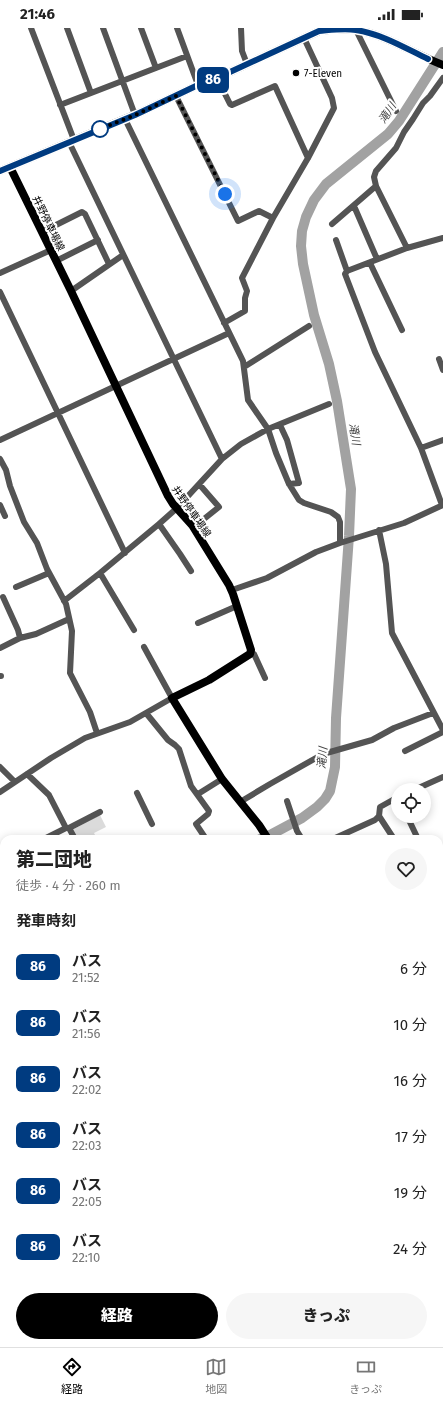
<!DOCTYPE html>
<html lang="ja">
<meta charset="utf-8">
<style>
body{margin:0;font-family:"Fira Sans","Noto Sans JP",sans-serif;background:#f6f6f6;color:#222;height:100vh;display:flex;flex-direction:column;font-size:15px;white-space:nowrap}
*{box-sizing:border-box;margin:0}
p{font-size:13px;color:#767676}
.icon{flex:none;width:22px;height:22px;fill:none;stroke:currentColor;stroke-width:2;stroke-linecap:round;stroke-linejoin:round}
.map{position:relative;flex:1;overflow:hidden}
.drawer{position:absolute;left:0px;top:807px;width:443px;height:512px;display:flex;flex-direction:column;background:#fff;border-radius:12px 12px 0 0;box-shadow:0 2px 10px #0003}
.drawer>*{flex:none}
.badge{padding:0 8px;border-radius:6px;font-size:14px;line-height:26px}
.tools{position:absolute;left:391px;top:755px;display:grid;gap:8px}
.tools a{display:grid;place-items:center;width:40px;height:40px;border-radius:50%;background:#fff;box-shadow:0 2px 10px #0003;font-size:20px}
.you{position:absolute;width:20px;height:20px;margin:-10px;border:3px solid #fff;border-radius:50%;background:#1a73e8;box-shadow:0 0 0 6px #1a73e833}
.map>.badge{position:absolute;translate:-50% -50%;box-shadow:0 0 0 2px #fff}
h2{padding:0 16px;font-size:15px;line-height:36px}
.round{display:grid;place-items:center;flex:none;width:42px;height:42px;border-radius:21px;background:#f6f6f6}
.headline{display:flex;align-items:center;justify-content:space-between;height:68px;padding:0 16px}
h1{font-size:19px;font-weight:800;line-height:30px}
.action{display:flex;gap:8px;margin-top:auto;padding:8px 16px}
.action a{flex:1;height:46px;border-radius:24px;background:#000;color:#fff;font-size:16px;font-weight:800;line-height:46px;text-align:center}
.action a+a{background:#f6f6f6;color:#222}
ul{padding:0;list-style:none}
li{display:flex;align-items:center;gap:12px;height:56px;padding:0 16px}
li div{flex:1}
li b{display:block;font-size:15px}
li em{font-style:normal}
li .badge{min-width:44px;font-weight:700;text-align:center}
.status{display:flex;justify-content:space-between;align-items:center;height:28px;padding:0 20px;background:#fff;direction:ltr}
.status svg{height:11px;fill:currentColor}
.menu{display:flex;justify-content:space-around;align-items:center;height:56px;border-top:1px solid #e0e0e0;background:#fff;font-size:11px;color:#767676}
.menu a{display:grid;justify-items:center;gap:2px}
.menu .on{color:#000}
.map>svg:first-child{display:block}
.green{fill:#dbdbdb}
.lines{fill:none;stroke-linecap:round;stroke-linejoin:round}
.river{stroke:#a2a2a2;stroke-width:10}
.minor{stroke:#545454;stroke-width:6}
.major{stroke:#000;stroke-width:8}
.line-casing{stroke:#fff;stroke-width:9}
.line{stroke:#003b80;stroke-width:6}
.walk{stroke:#000;stroke-width:4;stroke-dasharray:0 7.2}
.poi-dot{fill:#000;stroke:#fff;stroke-width:1.5}
.stop-dot{fill:#fff;stroke:#003b80;stroke-width:2}
.labels{text-anchor:middle;stroke-width:4;stroke-linejoin:round;paint-order:stroke}
.poi-label{font-size:10px;fill:#000;stroke:#fff;text-anchor:start}
.street-label{font-size:10px;fill:#000;stroke:#fff}
.water-label{font-size:11px;font-style:italic;fill:#434343;stroke:#fff}
</style>
<div class="status"><b>21:46</b><svg viewBox="0 0 49 12"><path d="M0 12V9h3v3zM5 12V6h3v6zM10 12V3h3v9zM15 12V0h3v12zM26 1h20v11H26zM47 4h2v5h-2z"/></svg></div>
<div class="map">
<svg width="443" height="1319" viewBox="0 0 443 1319">
<rect width="100%" height="100%" fill="#fff"/>
<path class="green" d="M100,787L106,799L94,805L97,811H76L72,802Z
M164,1315H169L171,1317L173,1315H223L224,1319H169Z
M302,1315H378L379,1319H305Z"/>
<g class="lines">
<path class="river" d="M260,811L272,806L302,790L317,779L325,771L330,763L335,739L336,690L349,508L351,461L337,373L329,336L314,287L303,236L301,218L302,203L306,189L314,172L326,156L388,106L399,93L443,24
M0,990L4,987"/>
<path class="minor" d="M31,0L74,112
M67,0L91,65
M103,0L135,87
M141,0L156,40
M177,0L198,57
M241,0L242,23L247,36
M355,0L396,83
M217,50L230,76L232,77L275,58L308,130
M176,68L238,193L259,183L273,190
M60,77L187,28
M125,91L243,333L248,372L268,401L276,425L289,456L299,472L304,475L331,484L338,489L340,494V515
M69,114L222,431
M354,178L377,231
M332,196L376,158
M42,204L82,184L85,186L109,236
M336,212L347,243
M407,220L376,158L374,149L376,143L396,120L404,104L413,91L423,75L430,68L443,50
M56,233L98,212
M370,235L402,302
M0,245L51,222
M71,263L123,227
M0,264L125,525
M224,295L245,283V270L247,263L242,250L273,190L308,130L334,80L332,70L304,10
M439,331L443,342
M244,339L309,298
M280,397L287,412L299,455L289,456
M0,412L229,305
M421,420L443,412
M0,431L6,442L10,458L24,494L37,515L47,541L66,576L72,603L70,645L90,684L97,705
M0,477L5,488
M442,477L421,420L375,324L345,246L347,243L407,220L443,210
M159,496L180,526L191,543
M194,499L219,479L199,456
M379,502L386,536L392,605L443,702
M100,545L134,602
M16,559L49,545
M232,562L267,550L316,524L340,515L404,495L443,477
M3,569L18,602L20,610
M64,573L100,545L159,496L177,480L222,431L241,416L268,401L329,376
M198,595L237,578
M0,620L20,610L36,606L69,591
M251,625L254,626L265,650
M0,648H1
M146,685L168,712L175,717L179,721L191,758L209,783L208,786L196,796L206,811
M405,723L443,704
M0,739L15,754
M27,746L49,767L66,800H69L75,811
M414,762L443,749
M0,764L51,730L85,710L130,694L172,670L144,619
M137,765L152,796
M198,766L222,751
M287,773L297,803L302,811
M240,774L270,756L323,726L372,712L394,700L433,685
M379,788L394,811
M407,788L418,811
M69,800L100,784
M44,811L66,800
M333,811L375,792L379,788L380,779L398,769
M0,838L4,835
M0,888L4,875
M0,941L4,945
M439,966L443,961
M0,1041L4,1038
M0,1083L4,1082
M0,1128L4,1126
M0,1147L4,1145
M0,1150L4,1160
M439,1173L443,1171
M0,1219L4,1217
M0,1226L4,1237
M439,1229L443,1228
M0,1265L4,1264
M0,1313L4,1311
M40,1315L41,1319
M225,1315L227,1319
M429,1319L439,1315"/>
<path class="major" d="M10,139L71,263L168,468L173,476L192,497L229,557L233,566L251,622L250,626L209,652L172,670L222,751L259,797L268,811
M0,143L139,85L198,57L217,50L319,3C331,2 344,0 357,2C387,7 414,26 443,37
M439,1150L443,1159"/>
</g>
<g class="lines">
<g class="line-casing">
<path id="line" d="M0,143L135,87L198,57L217,50L319,3C331,2 344,0 356,2C382,6 405,20 428,31"/>
</g>
<use href="#line" class="line"/>
<path class="walk" d="M100,101L95,103L135,87L176,68L225,166"/>
</g>
<circle class="poi-dot" cx="296" cy="45" r="4"/>
<circle class="stop-dot" cx="100" cy="101" r="8"/>
<g class="labels">
<g class="poi-label">
<text x="304" y="49">7-Eleven</text>
</g>
<g class="street-label">
<text transform="translate(49 195) rotate(64)" y="4">井野停車場線</text>
<text transform="translate(192 483) rotate(55)" y="4">井野停車場線</text>
</g>
<g class="water-label">
<text transform="translate(387 85) rotate(-56)" y="4">滝川</text>
<text transform="translate(355 406) rotate(81)" y="4">滝川</text>
<text transform="translate(322 730) rotate(-85)" y="4">滝川</text>
</g>
</g>
</svg>
<div class="tools">
<a><svg class="icon" aria-label="locate" viewBox="0 0 24 24"><circle cx="12" cy="12" r="6"/><path d="M12 2v4M12 18v4M2 12h4M18 12h4"/></svg></a>
</div>
<div class="you" style="left:225px;top:166px"></div>
<b class="badge" style="left:213px;top:52px;background:#003b80;color:#fff">86</b>
<section class="drawer">
<div class="headline"><div><h1>第二団地</h1><p>徒歩 · 4 分 · 260 m</p></div><a class="round"><svg class="icon" aria-label="heart" viewBox="0 0 24 24"><path d="M12 20l-8-8c-3-5 5-10 8-4 3-6 11-1 8 4z"/></svg></a></div>
<h2>発車時刻</h2>
<ul>
<li><span class="badge" style="background:#003b80;color:#fff">86</span><div><b>バス</b><p>21:52</p></div><em>6 分</em></li>
<li><span class="badge" style="background:#003b80;color:#fff">86</span><div><b>バス</b><p>21:56</p></div><em>10 分</em></li>
<li><span class="badge" style="background:#003b80;color:#fff">86</span><div><b>バス</b><p>22:02</p></div><em>16 分</em></li>
<li><span class="badge" style="background:#003b80;color:#fff">86</span><div><b>バス</b><p>22:03</p></div><em>17 分</em></li>
<li><span class="badge" style="background:#003b80;color:#fff">86</span><div><b>バス</b><p>22:05</p></div><em>19 分</em></li>
<li><span class="badge" style="background:#003b80;color:#fff">86</span><div><b>バス</b><p>22:10</p></div><em>24 分</em></li>
</ul>
<div class="action"><a>経路</a><a>きっぷ</a></div>
</section>
</div>
<nav class="menu">
<a class="on"><svg class="icon" aria-label="directions" viewBox="0 0 24 24"><path d="M12 3l9 9-9 9-9-9zM9 14v-3h6M13 9l2 2-2 2"/></svg>経路</a>
<a><svg class="icon" aria-label="map" viewBox="0 0 24 24"><path d="M3 6l6-2 6 2 6-2v14l-6 2-6-2-6 2zM9 4v14M15 6v14"/></svg>地図</a>
<a><svg class="icon" aria-label="tickets" viewBox="0 0 24 24"><path d="M3 7h18v10H3zM15 7v10"/></svg>きっぷ</a>
</nav>
